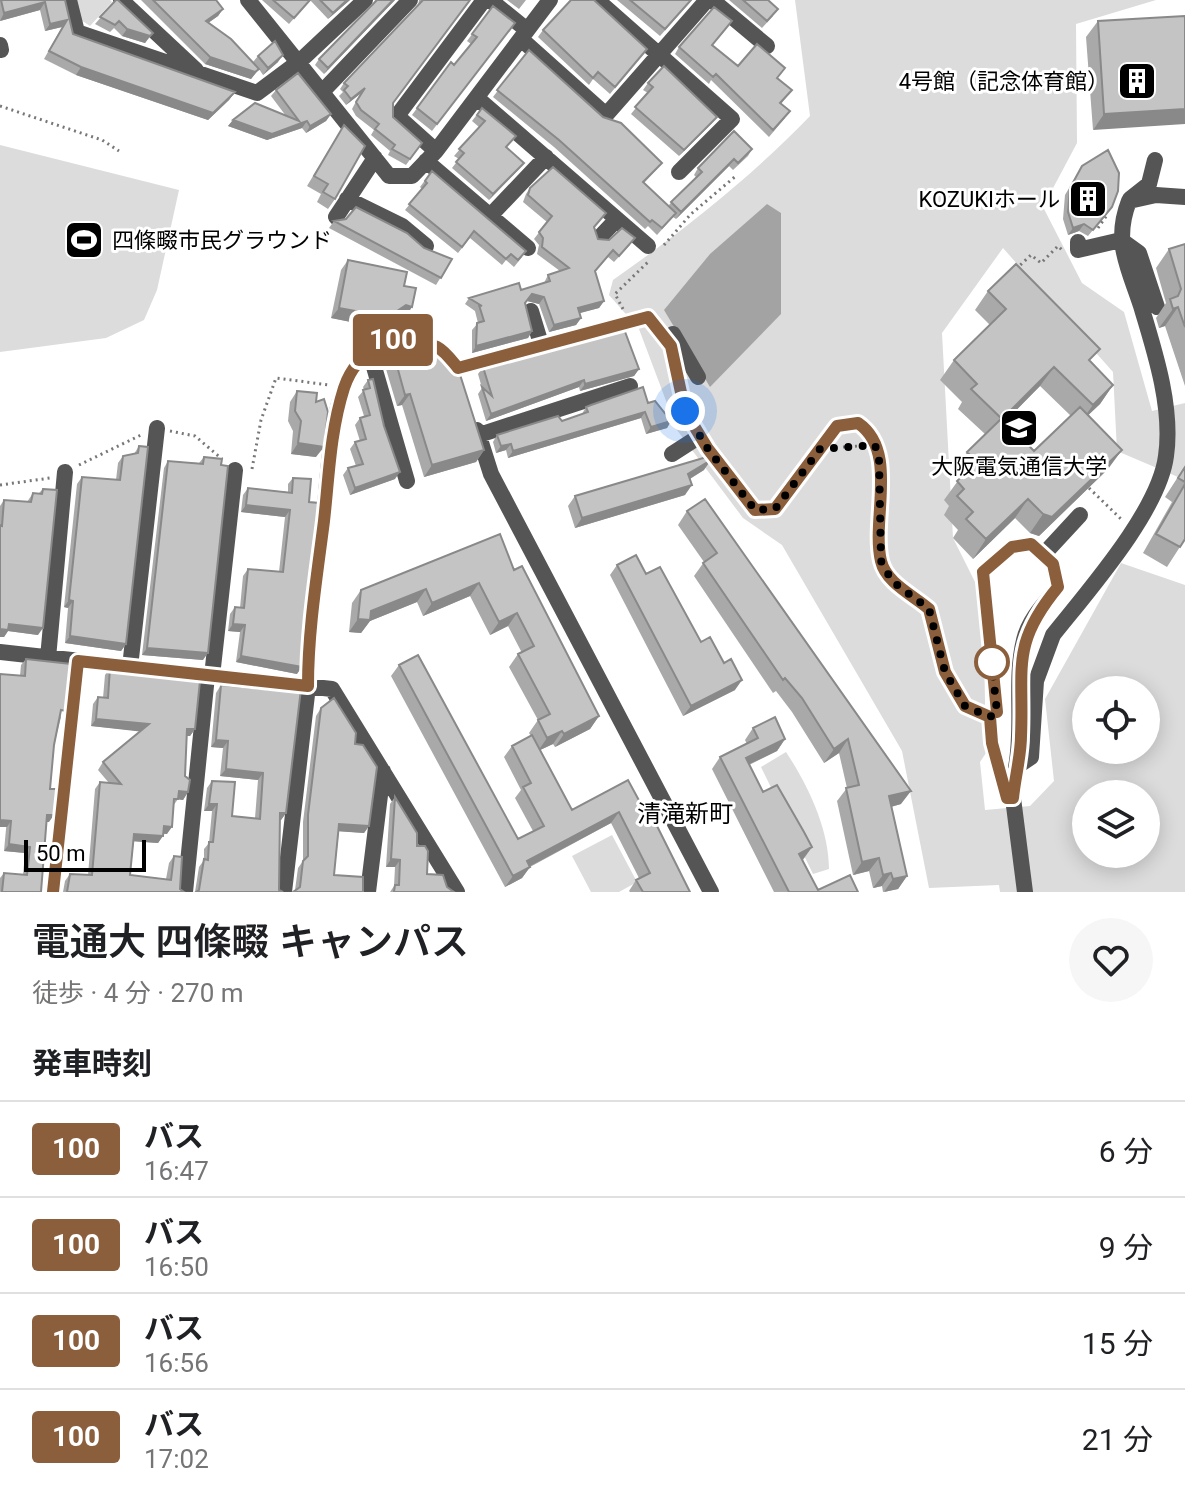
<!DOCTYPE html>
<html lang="ja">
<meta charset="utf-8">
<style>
body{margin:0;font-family:Roboto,"Noto Sans JP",sans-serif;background:#f6f6f6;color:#202124;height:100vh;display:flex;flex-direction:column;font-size:30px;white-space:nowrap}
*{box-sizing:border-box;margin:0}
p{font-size:26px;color:#757577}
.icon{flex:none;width:44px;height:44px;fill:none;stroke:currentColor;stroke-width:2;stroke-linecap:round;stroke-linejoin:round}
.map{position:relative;height:892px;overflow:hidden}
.side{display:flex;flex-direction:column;background:#fff;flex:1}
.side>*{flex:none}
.badge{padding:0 16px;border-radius:6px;font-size:28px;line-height:52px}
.buttons{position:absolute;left:1072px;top:676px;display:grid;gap:16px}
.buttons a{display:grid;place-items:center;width:88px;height:88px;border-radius:50%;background:#fff;box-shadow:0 4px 20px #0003;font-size:40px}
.scale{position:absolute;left:24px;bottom:20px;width:122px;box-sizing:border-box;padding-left:8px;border:4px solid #000;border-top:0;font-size:22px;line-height:28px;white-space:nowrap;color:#000;-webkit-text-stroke:6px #fff;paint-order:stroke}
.you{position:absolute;width:40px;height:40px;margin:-20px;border:6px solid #fff;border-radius:50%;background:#1a73e8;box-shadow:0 0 0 12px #1a73e833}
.map>.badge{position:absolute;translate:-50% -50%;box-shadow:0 0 0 4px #fff}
h2{padding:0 32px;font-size:30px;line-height:72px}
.round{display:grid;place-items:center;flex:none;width:84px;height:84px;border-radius:42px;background:#f6f6f6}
.headline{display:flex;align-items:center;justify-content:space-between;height:136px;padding:0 32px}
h1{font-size:38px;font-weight:600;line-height:60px}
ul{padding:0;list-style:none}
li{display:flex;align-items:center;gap:24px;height:96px;padding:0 32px;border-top:2px solid #e0e0e0}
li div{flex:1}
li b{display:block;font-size:30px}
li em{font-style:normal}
li .badge{min-width:88px;font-weight:700;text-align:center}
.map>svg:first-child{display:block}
.green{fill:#dcdcdc;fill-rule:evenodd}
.water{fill:#a3a3a3}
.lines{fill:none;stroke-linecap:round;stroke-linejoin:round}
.path{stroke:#777;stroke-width:3;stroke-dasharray:2 4;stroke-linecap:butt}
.minor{stroke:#555;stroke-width:16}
.wall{fill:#a9a9a9;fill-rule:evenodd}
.shaded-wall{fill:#898989}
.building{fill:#c4c4c4;stroke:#898989;stroke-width:2}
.line-casing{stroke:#fff;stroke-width:18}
.line{stroke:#8b5e3c;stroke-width:12}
.walk{stroke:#000;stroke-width:8;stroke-dasharray:0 14.4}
.stop-dot{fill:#fff;stroke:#8b5e3c;stroke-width:4}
.labels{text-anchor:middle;stroke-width:6;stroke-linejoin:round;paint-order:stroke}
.poi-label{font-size:22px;fill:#000;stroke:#fff;text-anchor:end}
.neighbourhood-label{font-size:24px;fill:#000;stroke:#fff}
</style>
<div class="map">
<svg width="1185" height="892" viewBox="0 0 1185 892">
<rect width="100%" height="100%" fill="#fff"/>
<path class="green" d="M76,0H110L112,2L90,26L81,20Z
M795,0H1156L1076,24L1077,143L1043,207L1082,283L1124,312L1152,411L1185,403V480L1117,451L1113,372L1003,248L942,333L953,538L983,598L986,753L980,762L985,810L1030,806L1054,781L1045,699L1121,563L1185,585V892H1000L999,885L929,888L902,751L782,545L743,518L677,430L639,329L609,295L613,280C683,231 750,178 810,116ZM1086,690H1146V750H1086ZM1086,794H1146V854H1086Z
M0,145L179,190L157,290L144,320L106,338L0,352Z
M786,752C808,785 829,829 829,869L813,874L761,767Z
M612,835L637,882L619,892H591L572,856Z"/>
<path class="water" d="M767,204L781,213V314L710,387L664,310L710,254Z"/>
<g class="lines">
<path class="path" d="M0,106L102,140L119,151
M1098,228L1107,215
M664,245L691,214L737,175
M1016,269L1031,255L1041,263L1058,246L1063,251
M623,309L615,294L649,261
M170,431L195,436L222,459
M843,447L859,446
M79,465L141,435
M252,469L261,420L276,378L329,385
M0,485L50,478
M1089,488L1121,519"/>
<path class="minor" d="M69,0L77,32L257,93L300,61L365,0
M121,0L196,70
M248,0L389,176H412L436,151L550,0
M490,0L527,30
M597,0L732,119L679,172
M712,0L767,46
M521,39L606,115L707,0
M0,45L1,50
M323,91L410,0
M477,98L648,246
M436,151L397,116L484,0
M426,161L528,248
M347,199L402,226L426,246
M1130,199L1149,184L1155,160
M490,216L546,157
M336,217L375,158
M600,237L617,219
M1078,242V250L1121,240L1139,253L1157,307
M531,311L541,344
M673,334L698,377
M370,353L407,481
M458,368L648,317L671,346L685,411L708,449L755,510L775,509L837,426L858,423C899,451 871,519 881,561C886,583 913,595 929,609L945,672L965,706L990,717L992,743L1007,798H1013
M477,430L491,474L711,892
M479,435L630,386
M672,454L700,436
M1043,555L1080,515
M0,652L332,689L457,892
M48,658L65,472
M130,667L157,428
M212,676L235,470
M990,717L997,712L983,572L1012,547L1031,544L1053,564L1058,587C1045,603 1029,619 1024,640C1014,680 1024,725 1016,767
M53,892L78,661
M185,892L207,676
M284,892L308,686C308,633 317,580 323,527C328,485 329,399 356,366C379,338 404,335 437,347
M368,892L383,771
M1025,892L1013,798L1016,767L1031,757L1036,681L1053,635C1088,591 1159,511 1166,456C1173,408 1155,352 1141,306C1128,266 1113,242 1129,201L1156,195L1185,197"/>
</g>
<path class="wall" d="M0,0H65L73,34L235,92L229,100L208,120L76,75L44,59L62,27L45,31L40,10L0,21Z
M116,0L153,33L145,43L122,36L114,28L110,32L95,24Z
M141,0H216L223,9L218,16L208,23L253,62L258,56L278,62L263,75L259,69L251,79L205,64Z
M262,0H350L328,19L310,0L289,24Z
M375,0H395L324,74L315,65L319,59L373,6Z
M419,0H470L393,104V117L422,143L406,165L388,155L390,151L371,135L374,130L356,116L352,109L360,94L346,105L339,96L343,92L340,89L344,83L418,6Z
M507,0H526L519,9Z
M617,0H692L660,36Z
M729,0H768L773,16L762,28Z
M493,6L515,23L432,131L412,115L451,62L454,65L471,44L467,41Z
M1185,16L1093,130L1086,37L1098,21Z
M727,28L712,46L738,66L778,78L787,96L781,104L785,118L769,137L711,80L709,84L675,54L679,47Z
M543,30L647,49L610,94L593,79L589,85L538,37Z
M529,50L657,169L644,183L668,206L696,177L694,175L698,168L752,149L748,156L733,170L729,166L676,219L673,217L657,235L648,226L645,229L554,147L493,97Z
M648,83L712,123L679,156L631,114L648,93L643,90Z
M276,90L331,114L326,121L306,133L302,128L267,140L228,126L233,120L286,116L271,96Z
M482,108L519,169L489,200L452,168L459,159L454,156L479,127L472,121Z
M344,125L335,199L328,209L317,202L321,194L307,186Z
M1082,166L1112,207L1088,236L1079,231L1068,235L1063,219L1065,195Z
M432,171L522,257L514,267L506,260L502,265L470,238L458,253L405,210L422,189L420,187Z
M530,188L595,228L598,239L630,245L614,262L608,257L595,272L604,301L599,308L579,313L581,318L576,325L549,332L539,304L527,301L525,303L532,331L528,338L472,353V330L478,323L475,311L465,304L469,298L521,290L544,283L548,275L560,271L537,254L539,245L534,239L547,222L523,202L526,194Z
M346,219L424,248L452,259L436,285L329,228L334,221Z
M1185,244V386L1165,326L1159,328L1156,318L1166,303L1156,268L1169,249Z
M348,260L404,286L412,307L405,317L398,315L381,328L331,318L341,270Z
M988,291L1091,362L1113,385L1100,404L1088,415L1108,469L1039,536L1030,533L1015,518L973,559L953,538L958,530L944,515L949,506L944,500L960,478L953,472L967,452L985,434L958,409L962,402L940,380L954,360L990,325L975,310ZM1040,386L1071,416L1034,451L1005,421Z
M392,348L484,450L476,462L424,477L402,405L397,406L383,359Z
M483,367L639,369L634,376L580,391L579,387L486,421L478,394L482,388L478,374Z
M368,380L395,479L350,495L343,475L348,468L356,466L350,449L355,442L360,441L355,425L360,418L364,416L358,397L364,390L363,387Z
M297,391L316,457L291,454L293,431L288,421L290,402Z
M648,403L671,421L667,428L646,434L641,418L508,458L506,450L496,453L493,442L497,435L562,421L582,414L586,407Z
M139,446L126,644L121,651L65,643L68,608L64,607L77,484L82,477L116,480L118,463L123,456L134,454Z
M204,457L203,660L142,655L164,468L168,461L199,463Z
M1185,466V539L1167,567L1143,553L1172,502L1165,497Z
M704,470L690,479L685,495L575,528L568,506L575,496Z
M293,478L309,502L297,674L236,662L240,632L228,631L230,614L235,607L240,608L243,576L248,569L279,572L285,517L241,512L243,495L248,488L288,492V484Z
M43,489L38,635L8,631L4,637H0V506L4,500L27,502L33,493H39Z
M687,511L901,804L891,807L907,876L898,889L883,892L882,886L873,888L869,871L853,875L837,801L847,788L839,753L824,763L792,712L776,691L773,693L694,576L704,562L678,525Z
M617,565L646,574L701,642L735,690L683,716L610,575Z
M514,570L599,716L590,729L555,747L553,744L540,750L572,810L628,780L690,892H630L629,891L636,880L639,878L611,823L530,867L522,878L505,887L391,676L399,665L518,839L533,831L515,798L521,790L504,757L512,746L531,736L529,733L538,720L509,667L518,654L522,653L508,626L490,635L470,596L423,616L417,602L370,621L361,633L349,632L352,603L361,590Z
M26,659L61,717L54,745L50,789L49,822H46L41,892H0V878L4,873L23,875L25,853L4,851L21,665Z
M110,668L195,729L190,736H187L185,776L188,792L183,800L178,799L173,806L167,834H164L158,843L134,841L130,875L166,879L169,863L174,856L180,889L184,892H63L65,881L70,874L88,875L95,789L100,782L109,783L98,770L103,762L141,731L91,726L93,704L98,697L103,698L105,675Z
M221,685L273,690L276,686L286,813L281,820H280L279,890L195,892L199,867L204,860V849L209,843L212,811H204L207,788L212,781L232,816L255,818L258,780L220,776L223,748L211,747L216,693Z
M321,708L355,744L369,826L364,833L339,831L334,875L295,890L298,868L303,861V822L316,716Z
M753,728L785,739L777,751L749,765L763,792L812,847L803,860L818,890L858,892H774L712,769L720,757L747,744L745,740Z
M395,797L417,846L427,874L454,892H390L394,886L395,867H386L390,804Z"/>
<path class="shaded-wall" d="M347,0H350L328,19L333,13Z
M393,0H395L324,74L328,68Z
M45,2L40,10L0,21L4,13Z
M223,9L218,16L201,28L206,21Z
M67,20L62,27L45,31L50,24Z
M127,29L150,36L145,43L122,36Z
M283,55L278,62L263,75L268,68Z
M210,57L259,69L251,79L205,64Z
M81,67L235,92L229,100L208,120L76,75Z
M365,88L360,94L346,105L351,99Z
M1185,109V124L1093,130L1104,114Z
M331,114L326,121L306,133L310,126Z
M717,117L712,123L679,156L684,150Z
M233,120L307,121L302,128L267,140L228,126Z
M734,159L729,166L676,219L681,212Z
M524,163L519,169L489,200L493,194Z
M1084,224L1079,231L1068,235L1073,228Z
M532,294L544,297L539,304L527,301Z
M604,301L599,308L573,315L578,308Z
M406,305L412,307L405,317L398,315L381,328L331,318L339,308Z
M1178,307L1165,326L1159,328L1173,309Z
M581,318L576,325L549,332L554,325Z
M532,331L528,338L472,353L476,346Z
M1054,367L1040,386L989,438L1002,419Z
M639,369L634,376L580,391L585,384Z
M584,380L579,387L486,421L491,414Z
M1113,385L1100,404L1079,424L1093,405Z
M410,394L402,405L397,406L405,395Z
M645,412L641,418L508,458L513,451Z
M671,421L667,428L646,434L651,427Z
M298,443L324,447L316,457L291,454Z
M511,444L506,450L496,453L501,446Z
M484,450L476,462L424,477L432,465Z
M1122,450L1108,469L1039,536L1030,533L1043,514Z
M711,460L704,470L681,484L688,474Z
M400,472L395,479L350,495L355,488Z
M692,485L685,495L575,528L582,518Z
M1028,499L1015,518L973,559L986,539Z
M246,505L290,510L285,517L241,512Z
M479,583L470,596L423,616L432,603Z
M426,589L417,602L370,621L361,633L349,632L358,619L371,611Z
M69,600L73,601L68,608L64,607Z
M517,613L508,626L490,635L499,622Z
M9,624L43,628L38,635L8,631L4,637H0V629Z
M233,624L245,625L240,632L228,631Z
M70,636L126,644L121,651L65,643Z
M147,648L208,653L203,660L142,655Z
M241,656L302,667L297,674L236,662Z
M742,680L735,690L683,716L691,706Z
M599,716L590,729L555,747L564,734Z
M96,719L149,724L144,732L91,726Z
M187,729H195L190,736H182Z
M562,731L553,744L538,751L547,738Z
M785,739L777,751L737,770L746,758Z
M848,739L839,753L824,763L834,749Z
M216,740L228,741L223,748L211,747Z
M226,769L263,773L258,780L220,776Z
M179,791L188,792L183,800L174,799Z
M911,791L901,804L879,810L889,796Z
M209,804H217L212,811H204Z
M619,812L611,823L519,872L527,861Z
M280,813H286L281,820H275Z
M47,815H54L49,822H42Z
M0,820L11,821L7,827H0Z
M339,824L369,826L364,833L334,831Z
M164,826L172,827L167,834L159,833Z
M134,834L163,836L158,843L129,841Z
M9,844L30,847L25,853L4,851Z
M812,847L803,859L791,866L799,854Z
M879,858L869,871L853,875L862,862Z
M391,859L400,860L395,867H386Z
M530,867L522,878L505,887L513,876Z
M891,873L882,886L873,888L883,875Z
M907,876L898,889L884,892L893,879Z"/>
<path class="building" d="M1,0H65L73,34L235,92L213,113L81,67L49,51L67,20L50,24L45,2L4,13Z
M116,0H118L153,33L150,36L127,29L119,21L115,25L100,17Z
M153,0H216L223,9L206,21L231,39L259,69L255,72L210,57Z
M273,0H310L294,18Z
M320,0H347L333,13Z
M377,0H393L328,68L319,59Z
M423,0H470L393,103V117L422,143L410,159L392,149L395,145L375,129L379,124L361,110L356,102L365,88L351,99L344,90L348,86L344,83Z
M571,0H594L647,49L615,87L598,72L593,78L543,30Z
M630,0H691L665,29Z
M743,0H768L778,9L767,21Z
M493,6L515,23L437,124L417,108L451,62L454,65L477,37L472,34Z
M714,7L732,21L712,45L738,66L757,44L785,68L777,78L792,90L780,103L790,111L773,130L716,74L713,77L679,47Z
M1185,16V109L1104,114L1098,21Z
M275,41L283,55L268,68L258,56Z
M529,50L603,117L621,123L662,163L643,182L676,213L662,228L652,220L650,222L559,140L497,90Z
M664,66L717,117L684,150L635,107L653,87L648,83Z
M298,73L331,114L310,126L307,121L272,134L233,120L255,103L299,121L276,90Z
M482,108L516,136L506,147L524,163L493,194L456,162L464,153L459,149L485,121L477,115Z
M344,125L365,146L335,199L323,192L328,184L314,176Z
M734,131L752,149L738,163L734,159L681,212L671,202L702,172L698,168Z
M1108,150L1119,173L1118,191L1112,207L1093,230L1084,224L1073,228L1068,212L1070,188L1082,166Z
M553,167L606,213L594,227L598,239L609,240L622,228L635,238L619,256L613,250L595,271L604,301L578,308L581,318L554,325L544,297L532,294L525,303L532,331L476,346L477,323L484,321L479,305L482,306L469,298L519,283L521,290L550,281L548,275L569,268L542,247L543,238L539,232L552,216L528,195L530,188Z
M432,171L526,251L518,260L511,254L506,259L474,231L462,247L409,204L427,183L425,181Z
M356,207L407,233L424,248L452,259L441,278L334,221L346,219Z
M1185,244V327L1178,307L1173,309L1170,299L1178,296L1181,289L1169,249Z
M348,260L407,272L404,286L416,288L412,307L406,305L388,317L339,308Z
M1016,264L1100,349L1089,360L1113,385L1093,405L1054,367L1002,419L971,389L977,384L954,360L1006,309L988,291Z
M624,329L639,369L585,384L584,380L491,414L482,387L492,396L483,367Z
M421,340L442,346L456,362L484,450L432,465L410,394L405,395L392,348Z
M373,379L384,426L400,472L355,488L348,468L363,464L355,442L366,439L360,418L370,415L363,390L370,388L368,380Z
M643,387L648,403L655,401L671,421L651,427L645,412L513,451L511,444L501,446L497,435L558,416L562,421L588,412L586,407L591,405Z
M297,391L317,393L316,402L324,399L328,412L324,447L298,443L301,421L295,411Z
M1080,407L1122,450L1052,517L1043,514L1028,499L986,539L966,519L973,512L957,496L964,489L957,481L977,462L967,452L1002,418L1034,451Z
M139,446L148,447L126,644L70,636L73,601L69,600L82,477L120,480L123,456L138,453Z
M710,456L711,460L688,474L692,485L582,518L575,496Z
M204,457L222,459L221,465L228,466L208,653L147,648L168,461L203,464Z
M1185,467V482L1178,478Z
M293,478L311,479L309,502L319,503L302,667L241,656L245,625L233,624L235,607L244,608L248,569L283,572L290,510L246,505L248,488L292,493Z
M1185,484V539L1180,547L1156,534Z
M43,489L57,490L43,628L9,624L8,630L0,629V525L2,526L4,500L31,502L33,493L42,494Z
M705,499L911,791L889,796L907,876L893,879L891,873L883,875L879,858L862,862L846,788L859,785L848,739L834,749L802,698L785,678L783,680L703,563L717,553L687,511Z
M500,534L514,570L522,566L599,716L564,734L562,731L547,738L538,720L550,714L518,654L534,646L517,613L499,622L479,583L432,603L426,589L371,611L370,620L358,619L361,590Z
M636,555L646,574L660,567L701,642L710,637L724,663L731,659L742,680L691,706L617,565Z
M418,655L518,839L544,826L523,787L531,783L512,746L532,735L572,810L628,780L648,817L652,816L690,892H643L636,880L650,873L619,812L527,861L530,867L513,876L399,665Z
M26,659L71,664L66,711L61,710L54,745L50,789H57L54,815H47L41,892H2L4,873L27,875L30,847L9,844L11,821L0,820V674L25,676Z
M110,668L200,681L195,729H187L185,776L190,780L188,792L179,791L178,799H174L172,827L164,826L163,836L134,834L130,875L171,880L174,856L182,857L180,889L184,892H67L70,874L92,875L100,782L121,784L103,762L149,724L96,719L98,697L108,698Z
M221,685L275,690L276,686L301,689L286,813H280L279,890L283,892H196L199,890L204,859L208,860L209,842H213L217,804H209L212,781L235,782L232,816L260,819L263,773L226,769L228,741L216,740Z
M334,698L356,733L355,744L363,745L377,767L369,826L339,824L334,875L363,877V892H293L300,887L303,861L308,856V815L321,708Z
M775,717L785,739L746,758L763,792L777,785L804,832L812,847L799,854L818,890L850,875L858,892H789L720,757L758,738L753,728Z
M395,797L417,833V846H425L428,851L427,874L443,875L447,887L454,892H394L395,885H399L400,860L391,859Z"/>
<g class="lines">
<g class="line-casing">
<path id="line" d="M53,892L78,661L308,686C308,631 317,576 324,521C329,477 330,432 344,388C357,348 399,329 437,347C445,351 452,361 458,368L648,317L671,346L685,411L708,449L755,510L775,509L837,426L858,423C899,451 871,519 881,561C886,583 913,595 929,609L945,672L965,706L990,717L992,743L1007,798H1013C1015,777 1021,756 1021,736C1024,668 1010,645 1058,587L1053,564L1031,544L1012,547L983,572L997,712"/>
</g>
<use href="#line" class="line"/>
<path class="walk" d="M685,411L708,449L755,510L775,509L820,449L875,445L879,458L881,561L892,581L929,609L945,672L965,706L990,717L997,712L991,656L992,662"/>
</g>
<defs>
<g id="building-square" transform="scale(2)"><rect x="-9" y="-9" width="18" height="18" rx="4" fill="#000" stroke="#fff"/><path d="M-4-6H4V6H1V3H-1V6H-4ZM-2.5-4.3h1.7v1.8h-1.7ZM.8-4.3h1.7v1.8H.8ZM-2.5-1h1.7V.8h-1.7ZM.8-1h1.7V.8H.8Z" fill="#fff"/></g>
<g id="stadium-square" transform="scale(2)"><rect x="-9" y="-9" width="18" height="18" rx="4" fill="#000" stroke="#fff"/><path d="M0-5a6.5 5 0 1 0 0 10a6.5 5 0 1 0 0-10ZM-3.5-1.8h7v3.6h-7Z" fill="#fff"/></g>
<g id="university-square" transform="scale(2)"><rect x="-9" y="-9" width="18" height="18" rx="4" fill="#000" stroke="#fff"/><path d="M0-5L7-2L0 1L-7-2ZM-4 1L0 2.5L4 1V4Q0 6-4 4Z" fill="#fff"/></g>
</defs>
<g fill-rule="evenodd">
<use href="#building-square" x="1137" y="81"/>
<use href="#building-square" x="1088" y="199"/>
<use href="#stadium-square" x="84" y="240"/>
<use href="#university-square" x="1019" y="428"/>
</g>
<circle class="stop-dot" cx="992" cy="662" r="16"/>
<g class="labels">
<g class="poi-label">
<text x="1109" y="89">4号館（記念体育館）</text>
<text x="1060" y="207">KOZUKIホール</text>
<text x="112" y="248" text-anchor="start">四條畷市民グラウンド</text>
<text x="1019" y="474" text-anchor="middle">大阪電気通信大学</text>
</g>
<g class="neighbourhood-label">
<text x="685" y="822">清滝新町</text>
</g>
</g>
</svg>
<div class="buttons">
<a><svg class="icon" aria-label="locate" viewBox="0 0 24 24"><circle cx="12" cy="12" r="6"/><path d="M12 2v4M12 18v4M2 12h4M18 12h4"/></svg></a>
<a><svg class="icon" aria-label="layers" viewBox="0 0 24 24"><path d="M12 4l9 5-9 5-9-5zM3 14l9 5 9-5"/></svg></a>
</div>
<div class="scale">50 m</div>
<div class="you" style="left:685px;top:411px"></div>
<b class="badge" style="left:393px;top:340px;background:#8b5e3c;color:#fff">100</b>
</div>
<section class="side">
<div class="headline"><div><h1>電通大 四條畷 キャンパス</h1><p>徒歩 · 4 分 · 270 m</p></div><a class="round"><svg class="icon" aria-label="heart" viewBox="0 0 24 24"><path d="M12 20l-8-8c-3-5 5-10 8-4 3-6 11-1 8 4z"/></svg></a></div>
<h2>発車時刻</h2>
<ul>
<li><span class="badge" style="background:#8b5e3c;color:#fff">100</span><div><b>バス</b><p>16:47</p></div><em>6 分</em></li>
<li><span class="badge" style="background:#8b5e3c;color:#fff">100</span><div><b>バス</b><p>16:50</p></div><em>9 分</em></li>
<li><span class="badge" style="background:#8b5e3c;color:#fff">100</span><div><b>バス</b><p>16:56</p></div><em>15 分</em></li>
<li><span class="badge" style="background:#8b5e3c;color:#fff">100</span><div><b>バス</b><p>17:02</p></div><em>21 分</em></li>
</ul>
</section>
